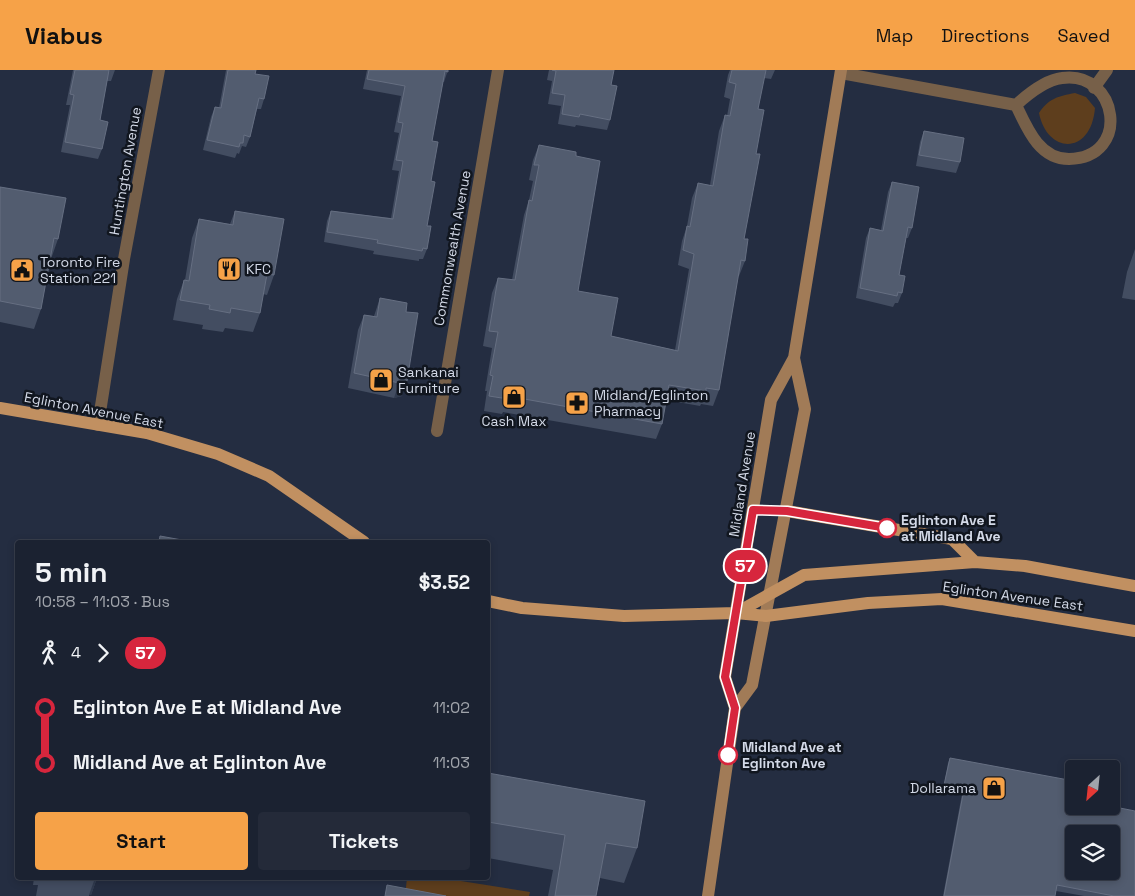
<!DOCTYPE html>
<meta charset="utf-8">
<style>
body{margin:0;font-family:"Space Grotesk",sans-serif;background:#242a39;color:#f1f3f6;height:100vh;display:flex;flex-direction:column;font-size:19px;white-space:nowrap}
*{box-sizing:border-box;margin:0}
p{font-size:16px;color:#a0a4ab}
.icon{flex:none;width:28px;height:28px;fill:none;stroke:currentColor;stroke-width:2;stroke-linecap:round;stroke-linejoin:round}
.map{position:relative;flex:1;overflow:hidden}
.panel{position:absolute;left:15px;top:470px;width:475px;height:340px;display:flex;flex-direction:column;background:#1b2231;border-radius:5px;box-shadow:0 2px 8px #0003,0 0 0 1px #393f4d}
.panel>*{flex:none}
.badge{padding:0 10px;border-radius:16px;font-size:18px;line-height:32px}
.needle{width:32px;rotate:207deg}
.buttons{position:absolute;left:1065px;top:690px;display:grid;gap:10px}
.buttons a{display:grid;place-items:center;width:55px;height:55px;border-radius:5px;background:#1b2231;box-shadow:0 2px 8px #0003,0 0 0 1px #393f4d;font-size:25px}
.map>.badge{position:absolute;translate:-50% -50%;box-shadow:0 0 0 2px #fff}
.legs{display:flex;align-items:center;gap:8px;height:55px;padding:0 20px;font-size:16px}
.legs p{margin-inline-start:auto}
.overview{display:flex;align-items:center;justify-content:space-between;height:85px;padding:0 20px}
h1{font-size:28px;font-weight:700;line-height:38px}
.primary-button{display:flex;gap:10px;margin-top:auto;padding:10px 20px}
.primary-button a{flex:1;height:58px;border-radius:5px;background:#f6a248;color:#111;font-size:20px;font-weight:700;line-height:58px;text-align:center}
.primary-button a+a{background:#242a39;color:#f1f3f6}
ul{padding:0 20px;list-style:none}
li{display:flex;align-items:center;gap:18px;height:55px;font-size:19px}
li i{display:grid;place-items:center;width:8px;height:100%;margin:0 6px;background:currentColor}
li i::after{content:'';width:12px;height:12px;margin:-6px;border:4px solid;border-radius:50%;background:#1b2231}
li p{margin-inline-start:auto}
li:first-child i{background:linear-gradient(#0000 50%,currentColor 0)}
li:last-child i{background:linear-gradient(currentColor 50%,#0000 0)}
header{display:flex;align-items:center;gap:30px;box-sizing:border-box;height:70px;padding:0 25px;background:#f6a248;color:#111}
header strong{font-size:24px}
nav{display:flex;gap:28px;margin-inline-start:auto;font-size:18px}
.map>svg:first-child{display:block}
.green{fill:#5e3e1d}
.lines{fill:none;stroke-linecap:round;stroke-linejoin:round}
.minor{stroke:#776049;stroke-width:12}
.secondary{stroke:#a17b57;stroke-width:12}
.primary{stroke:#c19061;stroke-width:12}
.wall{fill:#434d61}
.shaded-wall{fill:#303a4e}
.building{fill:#525c6f;stroke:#666f82;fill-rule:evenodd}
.line-1-casing{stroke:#fff;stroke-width:11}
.line-1{stroke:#d7263d;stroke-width:8}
.stop-1-dot{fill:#fff;stroke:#d7263d;stroke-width:2.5}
.labels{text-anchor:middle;stroke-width:5;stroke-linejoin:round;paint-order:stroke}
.street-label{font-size:14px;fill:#d3d9e7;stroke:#11161f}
.poi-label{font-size:14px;fill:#d3d9e7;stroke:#11161f;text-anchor:start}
.stop-label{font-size:14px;font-weight:bold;fill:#d3d9e7;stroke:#11161f;text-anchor:start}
</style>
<header>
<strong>Viabus</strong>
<nav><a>Map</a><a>Directions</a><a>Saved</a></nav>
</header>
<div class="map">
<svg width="1135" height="826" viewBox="0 0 1135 826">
<rect width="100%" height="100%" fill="#242d41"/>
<path class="green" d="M1075,23L1086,27L1095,38C1091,86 1047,84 1039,43C1048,29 1058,26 1075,23Z
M407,808H442L530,822L529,826H405Z"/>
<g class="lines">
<path class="minor" d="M841,3L1016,35C1028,24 1045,10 1062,8C1118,0 1132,88 1069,89C1039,89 1027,58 1016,35
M1094,18L1107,0
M98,355L124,189L159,0
M437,361L498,0"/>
<path class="secondary" d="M735,638L752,615L805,339L794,288
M708,826L735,638L725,607L771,330L794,288L841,0"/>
<path class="primary" d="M0,338L147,363L218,384L269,406L364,472
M787,441L952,469L975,492
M488,531L522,538L624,546L736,543L766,546L868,533L942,529L1135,561
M736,543L804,505L975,492L1025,496L1135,516"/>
</g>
<path class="wall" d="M73,0H115L111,11H107L100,50L102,79L98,89L61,82L70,35H66Z
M226,0H256L255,4L264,29L261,39H257L250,67L246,77L242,76L239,84L237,83L235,88L203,80L211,47L215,37L219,38Z
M367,0H448L444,12H443L432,71L431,111L427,156V179L423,189H419V191L373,184L374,181L324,172L327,151L331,141L391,148L399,101L392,100L399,63L394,62L401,26L363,19Z
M549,0H614L611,15L610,50L607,60L576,55L575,57L558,54L561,36L548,34L552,11L547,10Z
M730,0H775L771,9L764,8L758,39L756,84L744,169L745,191L739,206H738L719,320L713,336L701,334L700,336L666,330L662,354L656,369L503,342L502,344L484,341L487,321H485L492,278L483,276L492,223L498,208L512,210L524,145L529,130L533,111L529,110L533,90L539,75L576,86L578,221L611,266L675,280L689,199L678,195L682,171L687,156L692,128L698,113L710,115L719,61L725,45L727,46L730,29L724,27L728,5Z
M924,61L960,92L956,103L916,96L920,72Z
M892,112L912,158L908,168H906L899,205L902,223L898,233H895L893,237L856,228L866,168L870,158L881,160L888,122Z
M0,117L58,169L51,189L50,188L41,239L34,259L0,252Z
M235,141L274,205L267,225L263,224L260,243L253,262L225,258L223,262L202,259L203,255L173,250L177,229L184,210H185L192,168L199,149L230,154Z
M1135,179V230L1122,228L1127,202Z
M380,228L406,242L402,326L394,328L348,318L358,260L364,245L374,246Z
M950,688L1135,826H1084L1056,821L1055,826H943L962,724L943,721L948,693Z
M488,703L637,778L624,813L600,808L596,826H548L553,800L488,788Z
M34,808H97L91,825H89V826H36L38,815H33Z"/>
<path class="shaded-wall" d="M407,311L402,326L394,328L399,313Z
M95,808H97L91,825H89Z"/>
<path class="building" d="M75,0H109L100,50L108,52L102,79L65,72L74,25L70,24Z
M228,0H256L255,4L269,6L264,29L259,28L250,67L244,65L243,73H240L239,77L207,70L215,37L221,38Z
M369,0H448V2L445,1L432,71L438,72L431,111L435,112L427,156H431L427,179L423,178L422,181L377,173L378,170L327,162L331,141L393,149L403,91L396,90L403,53L398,52L405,16L367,9Z
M552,0H614L611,15L617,16L610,50L580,44L579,47L562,44L565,25L552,23L556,1Z
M732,0H766L758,39L764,40L756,84H760L744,169H748L745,191L741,190L719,320L706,318V321L669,315L662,354L508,326V329L489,326L493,306L490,305L498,262L489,261L498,208L515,210L529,130L532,131L539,95H534L539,75L576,82V86L600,91L578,221L618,228L611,266L678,281L694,184L683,180L687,156L690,157L698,113L713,116L725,45L730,46L736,14L729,12Z
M924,61L964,68L960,92L919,85Z
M892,112L919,117L912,158L908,157L899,205L905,206L902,223L898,222L897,226L860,218L870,158L883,161Z
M0,117L66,128L58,169L54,168L41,239L0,231Z
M235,141L284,149L274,205L267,204L260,243L231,238L230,243L209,239L210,235L180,230L184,210L189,211L199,149L233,155Z
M380,228L407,233L406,242L418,243L407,311L399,313L354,303L364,245L377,247Z
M160,466L193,472H159Z
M950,688L1074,711V736H1110L1135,741V826H1114L1057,815L1055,826H944L964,719L944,715ZM1074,764H1111V801H1074Z
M488,703L645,731L637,778L606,773L596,826H555L565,765L488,752Z
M387,815L446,826H385Z"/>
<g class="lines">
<g class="line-1-casing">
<path id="line-1" d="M728,685L735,638L725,607L753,440L787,441L887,458"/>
</g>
<use href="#line-1" class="line-1"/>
</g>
<defs>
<g id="restaurant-square" transform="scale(1.25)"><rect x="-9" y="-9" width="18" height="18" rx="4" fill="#f6a248" stroke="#11161f"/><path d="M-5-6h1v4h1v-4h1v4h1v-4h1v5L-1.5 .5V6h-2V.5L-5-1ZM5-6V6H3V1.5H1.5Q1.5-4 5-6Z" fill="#111"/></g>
<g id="civic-square" transform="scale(1.25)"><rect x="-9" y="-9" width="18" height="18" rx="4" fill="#f6a248" stroke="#11161f"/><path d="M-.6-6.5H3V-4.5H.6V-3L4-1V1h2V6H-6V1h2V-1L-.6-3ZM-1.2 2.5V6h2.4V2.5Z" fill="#111"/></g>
<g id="shop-square" transform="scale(1.25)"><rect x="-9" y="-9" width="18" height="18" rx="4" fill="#f6a248" stroke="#11161f"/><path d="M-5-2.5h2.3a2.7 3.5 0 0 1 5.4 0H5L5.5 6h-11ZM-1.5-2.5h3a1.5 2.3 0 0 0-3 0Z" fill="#111"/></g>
<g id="pharmacy-square" transform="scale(1.25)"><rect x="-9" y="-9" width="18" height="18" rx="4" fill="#f6a248" stroke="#11161f"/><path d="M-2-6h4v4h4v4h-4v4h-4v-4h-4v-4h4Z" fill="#111"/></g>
</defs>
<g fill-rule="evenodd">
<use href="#restaurant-square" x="229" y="199"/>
<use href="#civic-square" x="22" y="200"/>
<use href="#shop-square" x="381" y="310"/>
<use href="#shop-square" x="514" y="327"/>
<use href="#pharmacy-square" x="577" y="333"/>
<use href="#shop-square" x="994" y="718"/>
</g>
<g class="stop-1-dot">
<circle cx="887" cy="458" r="9"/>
<circle cx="728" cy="685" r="9"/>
</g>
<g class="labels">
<g class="street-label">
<text transform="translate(125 101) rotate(-80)" y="5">Huntington Avenue</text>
<text transform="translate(452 178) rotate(-80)" y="5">Commonwealth Avenue</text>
<text transform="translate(94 340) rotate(11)" y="5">Eglinton Avenue East</text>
<text transform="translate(742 414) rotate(-81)" y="5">Midland Avenue</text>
<text transform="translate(1013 526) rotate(8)" y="5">Eglinton Avenue East</text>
</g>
<g class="poi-label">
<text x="40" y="197">Toronto Fire<tspan x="40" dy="16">Station 221</tspan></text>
<text x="246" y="204">KFC</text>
<text x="398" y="307">Sankanai<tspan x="398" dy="16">Furniture</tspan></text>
<text x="594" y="330">Midland/Eglinton<tspan x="594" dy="16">Pharmacy</tspan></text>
<text x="514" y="356" text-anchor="middle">Cash Max</text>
<text x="976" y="723" text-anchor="end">Dollarama</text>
</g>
<g class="stop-label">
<text x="901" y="455">Eglinton Ave E<tspan x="901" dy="16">at Midland Ave</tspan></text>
<text x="742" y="682">Midland Ave at<tspan x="742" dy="16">Eglinton Ave</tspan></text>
</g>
</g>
</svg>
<div class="buttons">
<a><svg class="needle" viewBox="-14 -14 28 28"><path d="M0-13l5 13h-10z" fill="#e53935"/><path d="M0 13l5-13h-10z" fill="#a0a4ab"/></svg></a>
<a><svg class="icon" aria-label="layers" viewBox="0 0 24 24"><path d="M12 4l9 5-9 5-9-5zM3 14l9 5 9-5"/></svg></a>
</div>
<b class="badge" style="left:745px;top:496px;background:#d7263d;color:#fff">57</b>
<section class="panel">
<div class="overview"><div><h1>5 min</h1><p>10:58 – 11:03 · Bus</p></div><b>$3.52</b></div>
<div class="legs"><svg class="icon" aria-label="walk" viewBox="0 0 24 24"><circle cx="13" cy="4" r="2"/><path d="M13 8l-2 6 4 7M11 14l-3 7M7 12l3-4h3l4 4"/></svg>4<svg class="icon" aria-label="forward" viewBox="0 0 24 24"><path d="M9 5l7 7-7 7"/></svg><b class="badge" style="background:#d7263d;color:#fff">57</b></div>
<ul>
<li><i style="color:#d7263d"></i><b>Eglinton Ave E at Midland Ave</b><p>11:02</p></li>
<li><i style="color:#d7263d"></i><b>Midland Ave at Eglinton Ave</b><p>11:03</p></li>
</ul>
<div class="primary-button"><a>Start</a><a>Tickets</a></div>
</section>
</div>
